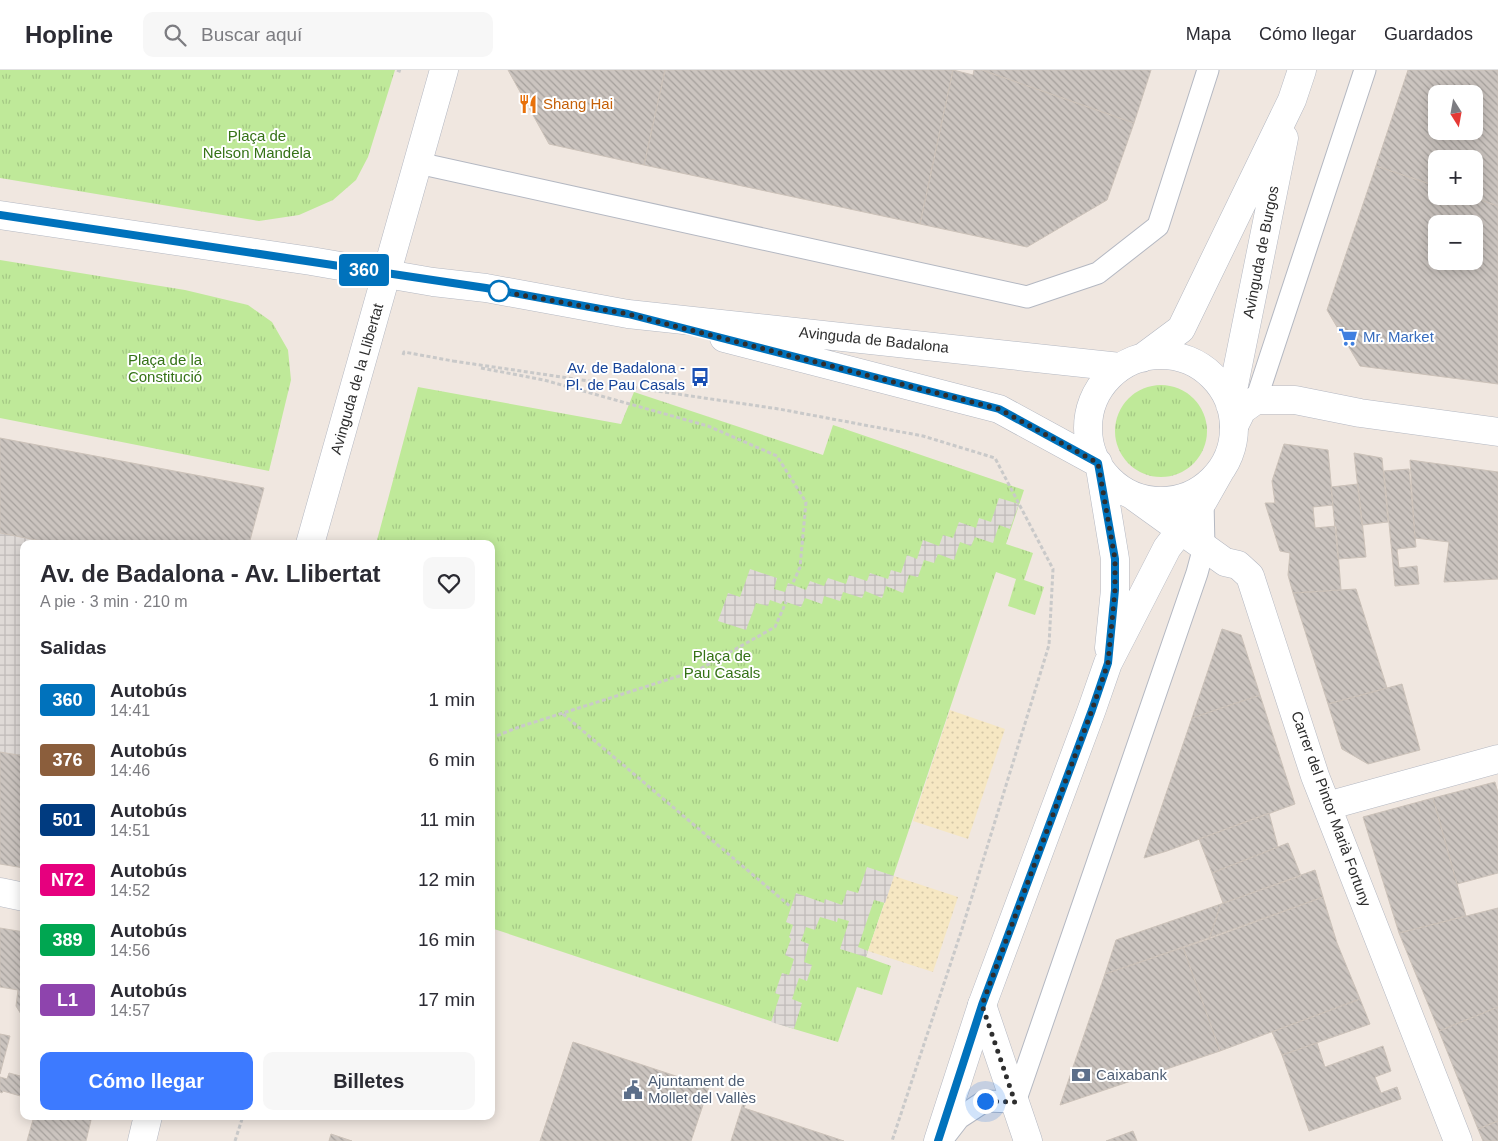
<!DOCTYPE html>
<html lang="es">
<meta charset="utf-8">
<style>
body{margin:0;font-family:Arial,sans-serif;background:#f7f7f7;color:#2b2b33;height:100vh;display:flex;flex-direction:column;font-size:19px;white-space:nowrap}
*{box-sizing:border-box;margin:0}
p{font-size:16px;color:#7c7c81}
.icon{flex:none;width:28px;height:28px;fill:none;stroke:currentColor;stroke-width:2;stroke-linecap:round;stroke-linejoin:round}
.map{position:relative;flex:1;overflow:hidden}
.sheet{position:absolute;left:20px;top:470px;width:475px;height:580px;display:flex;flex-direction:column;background:#fff;border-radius:10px;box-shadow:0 2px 12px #0003}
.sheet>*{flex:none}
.badge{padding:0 10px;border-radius:4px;font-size:18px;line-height:32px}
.needle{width:32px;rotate:169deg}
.fabs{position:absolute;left:1428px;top:15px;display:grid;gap:10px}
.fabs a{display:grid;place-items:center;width:55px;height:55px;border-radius:10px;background:#fff;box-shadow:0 2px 12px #0003;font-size:25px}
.you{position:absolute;width:25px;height:25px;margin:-12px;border:4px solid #fff;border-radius:50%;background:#1a73e8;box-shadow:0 0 0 8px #1a73e833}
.map>.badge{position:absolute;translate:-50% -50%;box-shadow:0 0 0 2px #fff}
h2{padding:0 20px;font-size:19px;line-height:45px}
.round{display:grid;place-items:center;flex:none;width:52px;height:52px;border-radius:10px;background:#f7f7f7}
.head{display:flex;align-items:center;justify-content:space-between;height:85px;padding:0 20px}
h1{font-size:24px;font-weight:800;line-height:38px}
.action{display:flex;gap:10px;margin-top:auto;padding:10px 20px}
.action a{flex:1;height:58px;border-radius:10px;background:#3d7aff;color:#fff;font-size:20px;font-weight:800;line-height:58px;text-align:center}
.action a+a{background:#f7f7f7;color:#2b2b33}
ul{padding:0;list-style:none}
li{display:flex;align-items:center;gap:15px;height:60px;padding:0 20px}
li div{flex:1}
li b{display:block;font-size:19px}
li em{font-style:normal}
li .badge{min-width:55px;font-weight:700;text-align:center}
header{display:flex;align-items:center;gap:30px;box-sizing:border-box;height:70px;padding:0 25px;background:#fff;border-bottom:1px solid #e1e1e2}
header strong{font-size:24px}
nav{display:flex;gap:28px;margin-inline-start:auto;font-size:18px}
.search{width:350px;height:45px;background:#f7f7f7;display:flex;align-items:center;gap:12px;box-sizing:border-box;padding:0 18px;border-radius:10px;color:#7c7c81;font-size:19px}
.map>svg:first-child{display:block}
.grass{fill:url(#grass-tufts)}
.sand{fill:url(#sand-dots)}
.plaza{fill:url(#plaza-grid)}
.building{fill:url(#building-back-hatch);stroke:#ccc2b9;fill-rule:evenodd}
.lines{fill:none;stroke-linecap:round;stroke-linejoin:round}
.lane-casing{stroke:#b4b8c2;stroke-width:23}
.street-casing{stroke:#b4b8c2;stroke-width:29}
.secondary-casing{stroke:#b4b8c2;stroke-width:29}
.path{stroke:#c9c9c9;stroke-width:3;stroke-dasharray:4 2.5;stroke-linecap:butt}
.lane{stroke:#fff;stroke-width:21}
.street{stroke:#fff;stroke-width:28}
.secondary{stroke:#fff;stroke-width:28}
.line-casing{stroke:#fff;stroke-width:11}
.line{stroke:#0072bc;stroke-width:8}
.walk{stroke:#2e2e2e;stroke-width:5;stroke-dasharray:0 9}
.stop-dot{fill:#fff;stroke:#0072bc;stroke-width:2.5}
.labels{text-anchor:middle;stroke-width:4;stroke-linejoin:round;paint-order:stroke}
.food-label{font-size:15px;fill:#c56008;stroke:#fff;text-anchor:start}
.park-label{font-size:15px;fill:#357216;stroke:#fff}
.street-label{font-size:15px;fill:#2e2e2e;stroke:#fff}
.shop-label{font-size:15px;fill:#366cbe;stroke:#fff;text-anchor:start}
.transit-label{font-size:15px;fill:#164399;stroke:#fff;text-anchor:end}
.service-label{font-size:15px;fill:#4e5e75;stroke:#fff;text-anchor:start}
</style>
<header>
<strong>Hopline</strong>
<div class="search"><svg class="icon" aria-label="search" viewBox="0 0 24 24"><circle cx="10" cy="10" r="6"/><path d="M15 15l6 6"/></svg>Buscar aquí</div>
<nav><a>Mapa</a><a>Cómo llegar</a><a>Guardados</a></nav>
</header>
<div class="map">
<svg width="1498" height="1071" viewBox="0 0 1498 1071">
<defs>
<pattern id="grass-tufts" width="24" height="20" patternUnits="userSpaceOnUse" patternTransform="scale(1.25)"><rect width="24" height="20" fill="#bfe999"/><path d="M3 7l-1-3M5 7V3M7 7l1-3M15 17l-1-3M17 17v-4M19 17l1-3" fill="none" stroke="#a4c884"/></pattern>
<pattern id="sand-dots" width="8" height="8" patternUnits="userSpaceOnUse" patternTransform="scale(1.25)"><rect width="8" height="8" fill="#f6e7c2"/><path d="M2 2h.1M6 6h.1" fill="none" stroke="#d3c6a7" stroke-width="1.8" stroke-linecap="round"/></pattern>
<pattern id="plaza-grid" width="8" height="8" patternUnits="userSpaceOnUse" patternTransform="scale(1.25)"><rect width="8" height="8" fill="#dfdad7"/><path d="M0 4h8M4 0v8" fill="none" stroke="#c0bbb9"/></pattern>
<pattern id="building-back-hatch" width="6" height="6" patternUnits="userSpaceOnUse" patternTransform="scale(1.25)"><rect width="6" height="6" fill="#cbc4bf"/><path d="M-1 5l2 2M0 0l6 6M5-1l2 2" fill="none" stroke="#a5a09c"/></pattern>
</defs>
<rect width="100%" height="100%" fill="#f0e7e0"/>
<path class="grass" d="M0,0H395L368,87L356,110L333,130L299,145L259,151L0,108Z
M0,190L185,220L248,235L272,252L288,280L291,310L269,401L0,348Z
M1115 361a46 46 0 1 1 92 0a46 46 0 1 1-92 0Z
M418,317L621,354L634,322L823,385L833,355L1024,420L1006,474L1033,483L1024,510L1044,517L1035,545L1008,536L1016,509L996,502L866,887L891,896L882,925L857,917L838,972L794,959L491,858V474H376Z"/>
<path class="sand" d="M950,640L1005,659L968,769L913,751Z
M894,806L958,827L933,902L868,881Z"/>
<path class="plaza" d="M999,428L1019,434L1010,459L999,455L993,473L975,467L971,476L960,472L954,490L938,484L934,493L924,490L918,507L909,505L903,523L886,516L882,528L865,521L862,528L843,522L840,531L824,526L822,534L805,528L801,537L783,531L781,534L770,530L768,536L756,533L746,560L718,551L728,523L740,527L750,499L777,508L774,519L785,522L788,513L806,520L810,511L824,516L828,508L846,514L849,505L867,511L870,503L888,509L891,500L901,503L907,485L917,489L923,470L939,476L943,465L953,468L959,452L976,458L979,448L991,452Z
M0,463L57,474H24V686L0,682Z
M867,797L894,806L885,833L874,830L858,877L868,881L866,887L840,879L849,851L838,848L837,852L820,847L815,860L806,857L801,871L809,874L804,892L812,895L807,911L799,908L792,929L802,933L794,959L771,952L780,925L775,923L782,903L789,905L794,889L785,885L791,869L789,867L793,855L786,852L796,823L824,833L825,829L842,835L847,820L858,823Z"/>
<path class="building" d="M508,0H665L644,95L549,74Z
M665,0H953L920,154L644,95Z
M953,0L973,5L974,0H982L1134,53L1107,130L1027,177L920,154Z
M982,0H1151L1134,53Z
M1408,0H1498V136L1469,126H1474V89H1436V116L1376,96ZM1436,24H1474V61H1436Z
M1376,96L1436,116V126H1469L1498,136V314L1360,296L1327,240ZM1436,154H1474V191H1436Z
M0,368L264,418L249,474H57L0,463Z
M1284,374L1328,380L1333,435L1313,437L1315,458L1336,456L1341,520L1293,523L1288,505L1290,483L1280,481L1265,433H1275L1272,411Z
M1354,383L1382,388L1388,452L1362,455Z
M1410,390L1498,402V509L1444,512L1449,472L1415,468Z
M1409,399L1416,477L1397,479L1399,498L1417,496L1419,514L1395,516L1384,401Z
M1358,414L1366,487L1338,489L1331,417Z
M1356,519L1387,618L1328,634L1293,523Z
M1222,559L1241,565L1260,625L1192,648Z
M1402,614L1420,680L1368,694L1342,679L1328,634Z
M1260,625L1295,734L1167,781L1144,788L1192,648Z
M0,682L24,686V798L0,794Z
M1495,712L1498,723V803L1457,814L1433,728Z
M1433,728L1466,846L1399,863L1363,747Z
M1269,743L1278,777L1212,803L1199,769Z
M1288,773L1301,806L1223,833L1212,803Z
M1315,800L1323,827L1209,869L1221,834Z
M1323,827L1337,873L1360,929L1220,981L1183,877Z
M1221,834L1209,869L1105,904L1116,870Z
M1498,838V937L1439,961L1399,863Z
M0,858L24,862V949L16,936L18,920L0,917Z
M1183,877L1220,981L1060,1035L1105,904Z
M1360,929L1370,954L1282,985L1272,962Z
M1498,937V1051L1478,1059L1439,961Z
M0,964L10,966L0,1004Z
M573,972L709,1017L691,1071H540Z
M1317,973L1325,997L1383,976L1391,1001L1375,1007L1381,1023L1397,1017L1401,1029L1309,1061L1282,985Z
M9,1003L24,1007V1027L3,1021L2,1023L0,1022V1007L7,1009Z
M744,1030L747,1031L744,1038L844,1071H731Z
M34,1046H92L86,1071H27Z
M1498,1051V1071H1483L1478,1059Z
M1133,1061L1137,1071H1106Z
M331,1064L352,1071H329Z"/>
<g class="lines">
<g class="lane-casing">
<path id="lane" d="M418,93L1027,227L1098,203L1158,156L1208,0
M1256,330L1365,0
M942,1070L959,1048L985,1031L1015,1032L1197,503L1204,477L1203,431"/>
</g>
<g class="street-casing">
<path id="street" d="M1234,356L1242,340L1256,330H1295L1360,343L1498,362
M1136,428L1225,492L1238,495L1250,506L1315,706L1458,1071
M310,474L444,0
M1327,736L1498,689
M0,822L24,827
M982,935L1028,1071
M142,1071L148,1046"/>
</g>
<g class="secondary-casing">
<path id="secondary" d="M0,145L311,191L433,212L486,218L628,244L1120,297
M724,268L999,339L1098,393
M1088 358a73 73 0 1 1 146 0a73 73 0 1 1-146 0Z
M1142,288L1181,259L1292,30L1302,0
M1230,335L1284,68
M1100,398L1115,489V520L1109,578
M938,1071L982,935L1092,639L1108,593L1167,478L1203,431L1220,401"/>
</g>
<path class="path" d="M397,0L402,2
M403,285L404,282L453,291
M453,291L779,339L923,366L995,388L1053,499L1049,575L962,859L892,1071
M481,298L544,310L708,356L777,386L806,432L800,497L792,515
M563,644L791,837
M491,668L519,657L698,600L775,557L786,532
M235,1071L243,1046"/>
<use href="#lane" class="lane"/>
<use href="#street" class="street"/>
<use href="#secondary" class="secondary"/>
</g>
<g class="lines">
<g class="line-casing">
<path id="line" d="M0,145L486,218L628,244L999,339L1098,393L1115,489V520L1108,593L1092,640L982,935L938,1071"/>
</g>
<use href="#line" class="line"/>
<path class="walk" d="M499,221L628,244L999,339L1098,393L1115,489V520L1108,593L1092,640L982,935L1015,1032L985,1031"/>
</g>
<defs>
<g id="restaurant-bare" transform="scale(1.5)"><path d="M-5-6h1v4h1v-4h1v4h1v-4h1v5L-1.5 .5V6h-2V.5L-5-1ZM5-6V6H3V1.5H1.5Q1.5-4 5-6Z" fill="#e8710a" stroke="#fff" stroke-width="2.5" paint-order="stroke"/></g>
<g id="supermarket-bare" transform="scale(1.5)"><path d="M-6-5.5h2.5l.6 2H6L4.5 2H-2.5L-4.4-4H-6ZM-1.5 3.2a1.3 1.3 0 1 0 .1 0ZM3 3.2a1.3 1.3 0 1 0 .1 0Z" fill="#3f7fe0" stroke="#fff" stroke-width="2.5" paint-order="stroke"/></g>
<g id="bus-bare" transform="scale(1.5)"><path d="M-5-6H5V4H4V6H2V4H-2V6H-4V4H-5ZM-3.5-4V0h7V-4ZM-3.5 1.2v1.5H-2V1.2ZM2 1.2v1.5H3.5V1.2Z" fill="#1a4fb4" stroke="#fff" stroke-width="2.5" paint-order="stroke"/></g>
<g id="bank-bare" transform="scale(1.5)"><path d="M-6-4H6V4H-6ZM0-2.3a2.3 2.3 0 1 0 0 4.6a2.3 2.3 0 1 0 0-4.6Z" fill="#5c6f8a" stroke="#fff" stroke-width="2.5" paint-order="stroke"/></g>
<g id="civic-bare" transform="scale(1.5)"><path d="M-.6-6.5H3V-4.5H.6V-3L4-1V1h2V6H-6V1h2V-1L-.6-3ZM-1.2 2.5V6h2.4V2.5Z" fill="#5c6f8a" stroke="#fff" stroke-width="2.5" paint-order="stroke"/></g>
</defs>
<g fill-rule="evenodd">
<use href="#restaurant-bare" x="528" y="34"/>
<use href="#supermarket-bare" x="1348" y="267"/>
<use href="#bus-bare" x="700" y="307"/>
<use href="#bank-bare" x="1081" y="1005"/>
<use href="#civic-bare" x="633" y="1020"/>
</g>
<circle class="stop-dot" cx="499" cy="221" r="10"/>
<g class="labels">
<g class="food-label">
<text x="543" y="39">Shang Hai</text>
</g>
<g class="park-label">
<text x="257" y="71">Plaça de<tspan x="257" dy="17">Nelson Mandela</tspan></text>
<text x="165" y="295">Plaça de la<tspan x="165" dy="17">Constitució</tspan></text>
<text x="722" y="591">Plaça de<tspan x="722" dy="17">Pau Casals</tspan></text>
</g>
<g class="street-label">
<text transform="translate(1261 182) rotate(-79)" y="5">Avinguda de Burgos</text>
<text transform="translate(874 270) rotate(6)" y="5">Avinguda de Badalona</text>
<text transform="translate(357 309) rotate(-74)" y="5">Avinguda de la Llibertat</text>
<text transform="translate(1331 739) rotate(70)" y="5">Carrer del Pintor Marià Fortuny</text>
</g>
<g class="shop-label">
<text x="1363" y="272">Mr. Market</text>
</g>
<g class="transit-label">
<text x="685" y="303">Av. de Badalona -<tspan x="685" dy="17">Pl. de Pau Casals</tspan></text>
</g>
<g class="service-label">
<text x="1096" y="1010">Caixabank</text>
<text x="648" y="1016">Ajuntament de<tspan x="648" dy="17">Mollet del Vallès</tspan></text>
</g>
</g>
</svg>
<div class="fabs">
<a><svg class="needle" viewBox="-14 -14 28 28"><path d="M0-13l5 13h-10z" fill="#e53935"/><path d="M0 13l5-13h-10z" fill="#7c7c81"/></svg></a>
<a>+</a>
<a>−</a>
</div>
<div class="you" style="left:985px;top:1031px"></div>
<b class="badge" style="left:364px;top:200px;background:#0072bc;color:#fff">360</b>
<section class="sheet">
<div class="head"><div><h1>Av. de Badalona - Av. Llibertat</h1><p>A pie · 3 min · 210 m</p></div><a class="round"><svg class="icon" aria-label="heart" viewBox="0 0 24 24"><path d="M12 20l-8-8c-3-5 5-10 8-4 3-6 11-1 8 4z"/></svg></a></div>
<h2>Salidas</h2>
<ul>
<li><span class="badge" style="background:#0072bc;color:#fff">360</span><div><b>Autobús</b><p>14:41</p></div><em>1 min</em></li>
<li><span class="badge" style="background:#8b5e3c;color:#fff">376</span><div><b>Autobús</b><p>14:46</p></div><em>6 min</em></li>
<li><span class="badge" style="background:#003b80;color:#fff">501</span><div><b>Autobús</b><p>14:51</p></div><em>11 min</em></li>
<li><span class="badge" style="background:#e6007e;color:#fff">N72</span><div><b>Autobús</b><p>14:52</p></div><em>12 min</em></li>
<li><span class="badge" style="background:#00a651;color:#fff">389</span><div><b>Autobús</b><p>14:56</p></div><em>16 min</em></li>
<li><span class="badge" style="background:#8e44ad;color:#fff">L1</span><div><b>Autobús</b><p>14:57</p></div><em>17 min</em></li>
</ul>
<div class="action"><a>Cómo llegar</a><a>Billetes</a></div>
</section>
</div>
